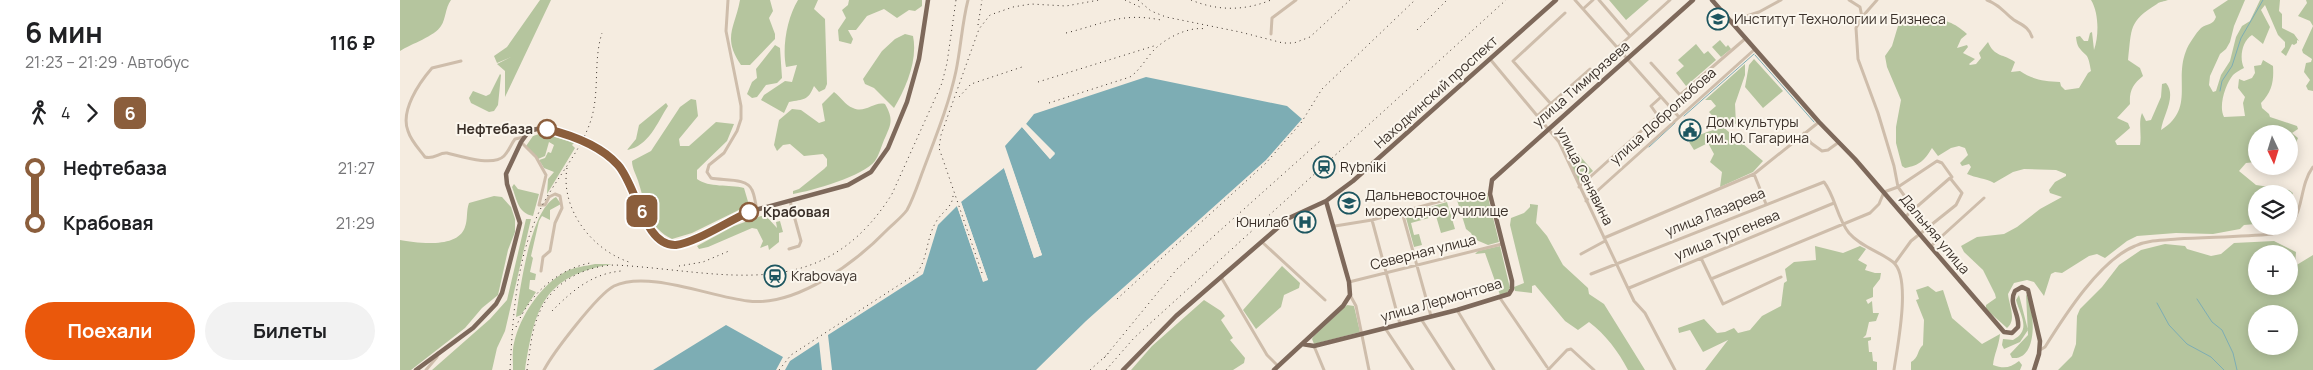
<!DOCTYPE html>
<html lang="ru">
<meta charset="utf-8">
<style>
body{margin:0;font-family:Manrope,sans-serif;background:#f2f2f2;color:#202124;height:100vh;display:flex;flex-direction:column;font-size:19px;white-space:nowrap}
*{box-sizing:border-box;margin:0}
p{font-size:16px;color:#757577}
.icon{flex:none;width:28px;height:28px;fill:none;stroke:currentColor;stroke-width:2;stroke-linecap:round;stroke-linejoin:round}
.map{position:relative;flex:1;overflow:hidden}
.sheet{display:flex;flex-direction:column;background:#fff;width:400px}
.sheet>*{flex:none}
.badge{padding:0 10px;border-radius:8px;font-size:18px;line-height:32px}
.needle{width:32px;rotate:176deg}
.fabs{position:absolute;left:1848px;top:125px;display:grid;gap:10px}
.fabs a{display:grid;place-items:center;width:50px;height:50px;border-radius:50%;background:#fff;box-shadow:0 2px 12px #0003;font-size:25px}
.map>.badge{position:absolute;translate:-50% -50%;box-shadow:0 0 0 2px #fff}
.legs{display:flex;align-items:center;gap:8px;height:55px;padding:0 25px;font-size:16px}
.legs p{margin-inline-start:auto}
.head{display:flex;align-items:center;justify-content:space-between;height:85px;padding:0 25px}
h1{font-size:28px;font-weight:700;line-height:38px}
.primary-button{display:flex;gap:10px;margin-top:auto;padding:10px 25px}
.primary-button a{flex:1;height:58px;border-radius:30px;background:#ea580c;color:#fff;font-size:20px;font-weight:700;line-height:58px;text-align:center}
.primary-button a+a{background:#f2f2f2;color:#202124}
ul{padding:0 25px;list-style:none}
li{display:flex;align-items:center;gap:18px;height:55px;font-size:19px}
li i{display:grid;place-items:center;width:8px;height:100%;margin:0 6px;background:currentColor}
li i::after{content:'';width:12px;height:12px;margin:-6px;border:4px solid;border-radius:50%;background:#fff}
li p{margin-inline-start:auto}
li:first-child i{background:linear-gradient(#0000 50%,currentColor 0)}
li:last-child i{background:linear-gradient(currentColor 50%,#0000 0)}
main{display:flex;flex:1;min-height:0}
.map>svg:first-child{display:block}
.green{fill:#b5c59e;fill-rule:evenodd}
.water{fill:#7dadb4}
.pier{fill:#f5ece0}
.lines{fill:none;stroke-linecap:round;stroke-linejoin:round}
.stream{stroke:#7dadb4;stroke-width:1}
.minor{stroke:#cebdab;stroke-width:3}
.major{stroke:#7e695b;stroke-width:4.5}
.rail{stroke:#3b312a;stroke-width:1;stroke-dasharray:1 4;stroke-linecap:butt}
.line-1-casing{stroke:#fff;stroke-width:11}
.line-1{stroke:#8b5e3c;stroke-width:8}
.stop-1-dot{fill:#fff;stroke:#8b5e3c;stroke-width:2.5}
.labels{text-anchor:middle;stroke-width:4;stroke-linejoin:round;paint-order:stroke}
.poi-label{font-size:14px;fill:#3b312a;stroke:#fbf6ed;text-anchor:start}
.street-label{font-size:14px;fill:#3b312a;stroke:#fbf6ed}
.stop-label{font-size:14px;font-weight:bold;fill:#3b312a;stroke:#fbf6ed;text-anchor:end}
</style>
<main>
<section class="sheet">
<div class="head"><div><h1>6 мин</h1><p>21:23 – 21:29 · Автобус</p></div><b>116 ₽</b></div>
<div class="legs"><svg class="icon" aria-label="walk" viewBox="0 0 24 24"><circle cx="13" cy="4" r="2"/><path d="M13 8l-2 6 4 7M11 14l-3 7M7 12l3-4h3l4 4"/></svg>4<svg class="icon" aria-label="forward" viewBox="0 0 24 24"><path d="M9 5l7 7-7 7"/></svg><b class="badge" style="background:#8b5e3c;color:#fff">6</b></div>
<ul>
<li><i style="color:#8b5e3c"></i><b>Нефтебаза</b><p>21:27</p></li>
<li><i style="color:#8b5e3c"></i><b>Крабовая</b><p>21:29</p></li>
</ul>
<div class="primary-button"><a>Поехали</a><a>Билеты</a></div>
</section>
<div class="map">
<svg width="1913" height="370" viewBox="0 0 1913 370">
<rect width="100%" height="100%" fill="#f5ece0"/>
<path class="green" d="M0,0H51C45,8 46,19 41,26C35,36 11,44 0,51Z
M140,0H151L105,97V71L97,64L111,57L97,63L94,56L107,47Z
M340,0H370L373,11L369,18L375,34V39L350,65H341C322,37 335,28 340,0Z
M398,0H418L414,9L425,19L427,84L425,89L419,92L414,86C408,101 404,99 389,102L384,113L361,100L364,95L385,81L392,82L397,65L386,67C382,47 387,18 398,0Z
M449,0H522V6L515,11L509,10L497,18L484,9L467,16L456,30H448L453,39L451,44L439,41L438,30L446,18L442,10L448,5Z
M1209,0H1249L1226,20Z
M1691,0H1768C1764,2 1760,1 1757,4C1728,22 1732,28 1728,60L1740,68L1743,76C1733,84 1729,91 1730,104L1717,118L1728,123L1730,128L1715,141L1717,145H1740C1742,134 1738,123 1742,113L1746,121L1751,120L1761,97L1762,84L1766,83C1777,96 1763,115 1761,130C1795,109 1774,81 1786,51C1788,45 1796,33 1801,28C1807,23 1813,26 1816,17L1813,10L1828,0H1845L1834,26L1830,42L1826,49L1820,54L1810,76L1809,85L1813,92L1816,91L1821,75L1830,61L1836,37L1842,26L1850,21L1860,0H1880L1879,11L1882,14V28L1894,34L1899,41L1897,40V43L1894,45L1892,44L1886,56L1881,52L1885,47V42L1878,35L1865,5L1861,10L1870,27L1863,44L1852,35C1842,41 1839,58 1844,68C1840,70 1836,72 1833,75C1826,83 1818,106 1824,117L1845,116L1843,103L1845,97L1838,88L1839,79L1844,81L1852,78L1855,73L1854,66L1861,65L1863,60L1873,66C1874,81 1872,92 1861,103L1862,108L1869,114L1870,117L1897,126L1898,129L1892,133L1898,138L1895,145L1889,148V134H1856V162L1846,163L1839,171L1856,185L1889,190L1893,193L1889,200V194H1856V224L1844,225L1840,229L1813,234L1776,233L1737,236L1727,241L1705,258L1697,254L1689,256L1662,273L1655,272L1651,274L1644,296L1634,282L1627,280L1614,283L1608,294C1609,305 1617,320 1607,328L1586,309V305L1596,298L1595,294L1583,270L1564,252L1561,246L1577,237L1604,234L1617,227L1640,209L1662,197L1650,193L1649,190L1655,182L1666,176V174L1656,170L1624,169L1613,172L1594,183C1585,178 1576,178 1567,174L1571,167L1569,164L1562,166L1560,163L1568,155L1565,148L1559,146L1551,148L1538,156L1532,148C1524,161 1520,165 1505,168L1502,166L1496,143V127L1501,100L1487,67L1485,56L1492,46L1498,26L1509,20L1521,23L1528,17C1545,20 1554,22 1567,34L1561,39L1557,48L1567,45L1568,47L1563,53L1575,59L1569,64L1570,65L1576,64L1581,58L1579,53L1588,42C1594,57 1604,54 1615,62L1611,72L1620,71C1633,80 1644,81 1660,82L1661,86L1665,90L1679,88L1688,73L1691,71C1690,66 1689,58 1686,55C1679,48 1677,47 1676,37L1680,36L1684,41H1688L1690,33L1692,32L1694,50C1699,36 1699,13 1691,0Z
M1906,0H1913V91L1908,90L1906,86L1910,80L1904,72L1906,63L1911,62L1912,59L1903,53L1902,50L1913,26L1910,21L1898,16L1907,3Z
M505,34L513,36C518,60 506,88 494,108L474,88L465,84L463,79L482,51L495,39Z
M1320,40L1326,47L1328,45L1331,49L1321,57L1312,47Z
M1296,44L1304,54L1308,51L1316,60L1286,86L1276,73L1284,66L1278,60Z
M375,45L380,48L382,78L377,83L366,85L357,97L352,98L347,94L352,82L357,78L356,69Z
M1354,59L1383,91L1363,108L1345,87L1349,65Z
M1345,64V75L1335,104L1336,124L1329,121L1321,125L1309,112L1316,106L1311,100H1305Z
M100,74L101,75L98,105L94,111L89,112L71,103L69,98L73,91L86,96L90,94Z
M434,92C441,97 445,105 453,108C465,114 474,101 485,104C494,120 491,124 484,140C481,147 479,155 475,161C464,176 411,191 393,194V191L399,189L424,169L427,166V159L423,154L404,156L390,144L383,145L377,151L374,145L379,120L392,109L401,110L419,123L425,121L422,104Z
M291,99L296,100L298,116L279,139L280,146H289L316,122L334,124L327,141L297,170V179C309,188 329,184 344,188L349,205L292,233L272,239C249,228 246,207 239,184C237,176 232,169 232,161L251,151L280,107Z
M266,103L268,106C257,123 249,146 227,150L236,139L239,125Z
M1323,127L1363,161L1353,172L1320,187L1322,172L1310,162L1314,154L1308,143L1294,150L1289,142C1301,132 1309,132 1323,127Z
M142,133L174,143L172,145L175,148L147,194L148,179L154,172L144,168L139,160L145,158L148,152L151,153L154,145L149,142L145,156L138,159L126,146L133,136Z
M1165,139L1193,171L1179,182L1160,143Z
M114,184L118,189L139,194L133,216C118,213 117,200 112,187Z
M1085,192L1087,193L1099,242L1088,245L1074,239L1071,233L1066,229L1057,200Z
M94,196L102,197L111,207L115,219V232L108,250L98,295L82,308L65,328L11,370H0V240C17,243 58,249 65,227C68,219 66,211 69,203Z
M156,197L161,204L150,210V220L142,216L139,221L131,256L133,258L130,272L136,274L135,280H130L129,289L136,292L121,315L116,317C120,290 130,210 156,197Z
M1047,202L1055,229L1041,233L1036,216L1011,223L1014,235L1019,234L1022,245L1014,247L1005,214Z
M1130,204L1138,205L1136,223L1147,236L1163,265L1188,288L1189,294L1204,304L1245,370H1228C1218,351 1206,335 1189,322L1178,330L1165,321L1135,285L1132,286V293L1115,291L1114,287L1124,283L1110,225L1111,218L1124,213L1130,207Z
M361,216L367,217L377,228L376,222L380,221L383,232L379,233V242L369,250L368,245L360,248L363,241L357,229L352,228L308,247L299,249L297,246L334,226Z
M126,219H131L105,331L97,348L92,370H32L90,319L107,300Z
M1874,241L1896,252L1895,266L1913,255V370H1658L1672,356L1676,344L1677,316L1680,309L1702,287L1719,265L1741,250L1765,244L1785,246L1787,249L1811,256L1821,254L1834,243ZM1856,254H1889V286H1856ZM1856,314H1889V346H1856Z
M1100,246L1110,288L1107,293L1100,295L1085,253L1075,254L1078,251Z
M1415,246L1443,253L1460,246L1466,249L1458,260L1467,265L1465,270L1475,273H1481L1480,279L1473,288V297L1466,300L1468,304L1472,301L1473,313H1479L1476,321L1469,322L1466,335L1463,338L1471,337V340L1468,341L1469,352H1472L1473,361L1477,362V370H1305L1328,340L1303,352L1290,330L1279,333L1278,328L1304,319L1317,333L1325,332L1334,328L1338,333L1350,330L1362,316L1381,306L1384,283L1387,281L1385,269L1394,262L1416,260Z
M195,264H212C143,276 135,308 125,370H113C113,361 112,351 114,343C120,316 141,285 165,272C174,267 186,266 195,264Z
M882,266L900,283L899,288L884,295L881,307L856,329L843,310Z
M1528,286L1536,292L1543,290L1552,318L1582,344L1600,334C1599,346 1594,354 1593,365C1604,369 1610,368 1619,361L1622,365L1620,370H1511V362C1519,358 1517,350 1523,345L1524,320L1516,300L1519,299L1516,290Z
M1626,294C1635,309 1639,361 1612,358L1610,354L1628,335Z
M1619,295L1628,330L1620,342L1604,349L1602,345L1603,339L1613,340C1632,330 1620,315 1616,300Z
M804,300L821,311L825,316L821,320L833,338L830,340L845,358L844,363L833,370H731L752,346Z
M947,305L954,306L960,332L914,344L912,339L914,336Z"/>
<path class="water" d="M746,77L887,106L902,119L866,160L686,321L636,370H432L428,335L523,274L538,225L557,206L583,281L588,280L561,202L604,168L634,258L642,255L605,146L622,127L650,159L655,153L626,124L634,114Z
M326,325L383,357L376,370H253Z
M419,342L422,370H385L390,361Z"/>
<path class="pier" d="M626,124L655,154L650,159L622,127Z
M611,165L642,255L634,258L604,168L606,167L636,255L639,254L608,166Z
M561,202L588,280L583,282L557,206L559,204L585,279L559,204Z"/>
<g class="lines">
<path class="stream" d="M1355,55L1414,122
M1820,91L1822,81L1832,66L1841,38L1863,0
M1284,116L1354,54
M1249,147L1275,123
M1797,299L1812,322L1822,330L1833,353L1837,370
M1757,303L1769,325L1787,344L1811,357L1824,370"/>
<path class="minor" d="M328,0L326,31L341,106V119L337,131L324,153L309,165L307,172L311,178C322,181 347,177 352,190C355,196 355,203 357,209
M1175,0L1279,117
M1199,0L1230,36
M1587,0C1602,6 1603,12 1614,20C1622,25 1629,27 1632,37
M1183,9L1193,0
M1462,17L1477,0
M1331,21L1359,12L1381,0
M871,34L872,18L896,0
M1217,48L1270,0
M1090,59L1159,142L1234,301L1245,313L1275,370
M61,61L32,68C19,83 0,111 8,131C11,141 19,149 25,157C34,160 39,152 47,153C60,156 93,167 104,156C109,151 111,144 115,139L124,137
M1251,63L1280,95L1346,38
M1151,104L1113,61L1165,13
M1138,115L1190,69L1201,82
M1404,133L1411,143L1422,151L1428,150L1439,142
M121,142L136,157L146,175L139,205H145L149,197L155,194L160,196L162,208L155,223L150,251L143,257L141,271
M1354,174L1366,204
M1179,187L1258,116L1251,106L1261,97
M1186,201L1355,49
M1514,209L1498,187L1537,161L1542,163L1552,177
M1002,212L1031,316
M972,220L1000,324
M935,226L972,220L1052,198
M1204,238L1354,174L1419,122
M862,242L925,300
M1531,246L1584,198
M389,249L399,246L401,241L390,201
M1181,254L1205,241
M1301,258L1311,279L1470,213L1479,204L1484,192L1498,187L1494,166L1478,113L1458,59L1456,28L1462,17L1460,7L1449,0
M1495,263L1511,241L1556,205L1562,193L1550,178L1505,217
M1191,274L1424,182C1435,196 1437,218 1449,233C1461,247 1479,251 1493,262C1512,277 1497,348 1494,370
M821,277L867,355L878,366
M1311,279L1323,304L1381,277
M949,282L1102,244
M1229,288L1434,203
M950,295L956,306L969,370
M1100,298L1147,367
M1057,310L1094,370
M1021,319L1054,370
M985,328L1013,370
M914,346L924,370
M1640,350L1645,347C1665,315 1700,260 1735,246C1748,240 1763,240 1777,239C1809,237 1841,237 1872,234C1909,225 1895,191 1913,167
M26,370L37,357L38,353
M144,370C153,353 197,295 214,286C248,270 311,297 348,301C397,307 456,262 488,229C494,223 502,217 507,210C514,197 519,181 524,168C536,136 549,104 556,71C561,47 562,23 568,0
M1148,370L1167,350L1171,349L1194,370"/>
<path class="major" d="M1312,0L1419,122L1455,159L1604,332L1612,333L1618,327C1620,314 1608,304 1615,291L1622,287L1628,290L1640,341L1639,354L1634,370
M902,344L914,346L1057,310L1109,294L1112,289V281L1090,194L1092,180L1293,0
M16,370L73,328L96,304L102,293L120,223L107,184L106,174L121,142L129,131L141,128L163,134L210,157L228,178L252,233L265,244H281L348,212L448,185L471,172L488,148L507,102L519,59L528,0
M723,370L776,316L889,218L926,201L953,181L1156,0
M874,370L943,306L950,295L949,282L926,201"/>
<path class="rail" d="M725,0L742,8
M738,0L751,11L766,17L840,32L883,43H894L910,37L950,0
M791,0C818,11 844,11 871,0
M578,25L582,0
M1017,30L1047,0
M666,33C703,24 721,12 761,20
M638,82L757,45
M559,97L571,84L625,66
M649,103L730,77C740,70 745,60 753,51C765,38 789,26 806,29
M167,168C160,209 192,251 232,263
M279,266L303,262L329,251
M582,273L539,148L541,135L579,29L590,15L613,7L631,4L666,6L699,0
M717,299L866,163L901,123L922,89L1015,0
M152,311C172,291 191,274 221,271
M116,327C129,295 156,270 190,263
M704,358L777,269L920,141
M110,370C113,315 116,256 142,206C157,177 181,151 191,120C200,91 193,61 202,33
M127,370C130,352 131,333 138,316C150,284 182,266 215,265C325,271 421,307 492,194L542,83L547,63L556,0
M379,370L391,355L516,274C528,260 526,238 536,222C542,211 554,207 553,193
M690,370L709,353
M706,370L734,338L1106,0"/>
</g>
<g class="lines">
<g class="line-1-casing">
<path id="line-1" d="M147,129C171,135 201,146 218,165C237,186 244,247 276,245C295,243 330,220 349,212"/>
</g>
<use href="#line-1" class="line-1"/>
</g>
<defs>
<g id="university-ring" transform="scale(1.125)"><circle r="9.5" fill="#fbf6ed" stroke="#1d5660" stroke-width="1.5"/><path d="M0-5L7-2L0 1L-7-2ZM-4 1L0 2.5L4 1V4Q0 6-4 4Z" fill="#1d5660"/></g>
<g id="civic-ring" transform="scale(1.125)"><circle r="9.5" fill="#fbf6ed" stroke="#1d5660" stroke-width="1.5"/><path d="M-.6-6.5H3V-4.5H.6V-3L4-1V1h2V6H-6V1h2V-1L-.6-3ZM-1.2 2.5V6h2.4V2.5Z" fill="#1d5660"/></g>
<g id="station-ring" transform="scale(1.125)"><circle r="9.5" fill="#fbf6ed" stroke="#1d5660" stroke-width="1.5"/><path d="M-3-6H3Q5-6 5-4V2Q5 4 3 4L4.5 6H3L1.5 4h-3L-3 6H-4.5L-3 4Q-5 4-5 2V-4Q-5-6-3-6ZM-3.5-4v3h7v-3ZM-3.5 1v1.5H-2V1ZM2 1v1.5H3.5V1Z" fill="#1d5660"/></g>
<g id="hospital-ring" transform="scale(1.125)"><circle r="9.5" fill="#fbf6ed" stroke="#1d5660" stroke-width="1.5"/><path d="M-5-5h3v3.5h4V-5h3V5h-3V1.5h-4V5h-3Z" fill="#1d5660"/></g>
</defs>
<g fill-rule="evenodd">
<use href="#university-ring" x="1318" y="19"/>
<use href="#civic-ring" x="1290" y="130"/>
<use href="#station-ring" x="924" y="167"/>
<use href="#university-ring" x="949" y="203"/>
<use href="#hospital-ring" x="905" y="222"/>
<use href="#station-ring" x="375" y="276"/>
</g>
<g class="stop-1-dot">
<circle cx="147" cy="129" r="9"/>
<circle cx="349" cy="212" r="9"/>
</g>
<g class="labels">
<g class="poi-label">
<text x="1334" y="24">Институт Технологии и Бизнеса</text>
<text x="1306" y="127">Дом культуры<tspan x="1306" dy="16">им. Ю. Гагарина</tspan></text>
<text x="940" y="172">Rybniki</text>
<text x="965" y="200">Дальневосточное<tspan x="965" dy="16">мореходное училище</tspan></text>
<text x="889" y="227" text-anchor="end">Юнилаб</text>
<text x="391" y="281">Krabovaya</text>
</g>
<g class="street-label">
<text transform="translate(1181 84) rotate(-41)" y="5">улица Тимирязева</text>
<text transform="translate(1036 92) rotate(-42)" y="5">Находкинский проспект</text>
<text transform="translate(1263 116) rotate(-42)" y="5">улица Добролюбова</text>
<text transform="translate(1185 176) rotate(63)" y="5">улица Сенявина</text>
<text transform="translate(1315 212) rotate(-22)" y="5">улица Лазарева</text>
<text transform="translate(1535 234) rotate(50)" y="5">Дальняя улица</text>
<text transform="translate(1327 235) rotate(-22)" y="5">улица Тургенева</text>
<text transform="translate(1023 252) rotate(-14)" y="5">Северная улица</text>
<text transform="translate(1041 300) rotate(-16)" y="5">улица Лермонтова</text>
</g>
<g class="stop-label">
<text x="133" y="134">Нефтебаза</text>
<text x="363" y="217" text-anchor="start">Крабовая</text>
</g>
</g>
</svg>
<div class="fabs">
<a><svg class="needle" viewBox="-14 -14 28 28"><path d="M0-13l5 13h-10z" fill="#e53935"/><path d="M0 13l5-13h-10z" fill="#757577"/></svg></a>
<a><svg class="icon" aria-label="layers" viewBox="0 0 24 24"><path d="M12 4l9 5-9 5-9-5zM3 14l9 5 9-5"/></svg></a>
<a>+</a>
<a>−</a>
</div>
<b class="badge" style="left:242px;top:211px;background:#8b5e3c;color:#fff">6</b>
</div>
</main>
